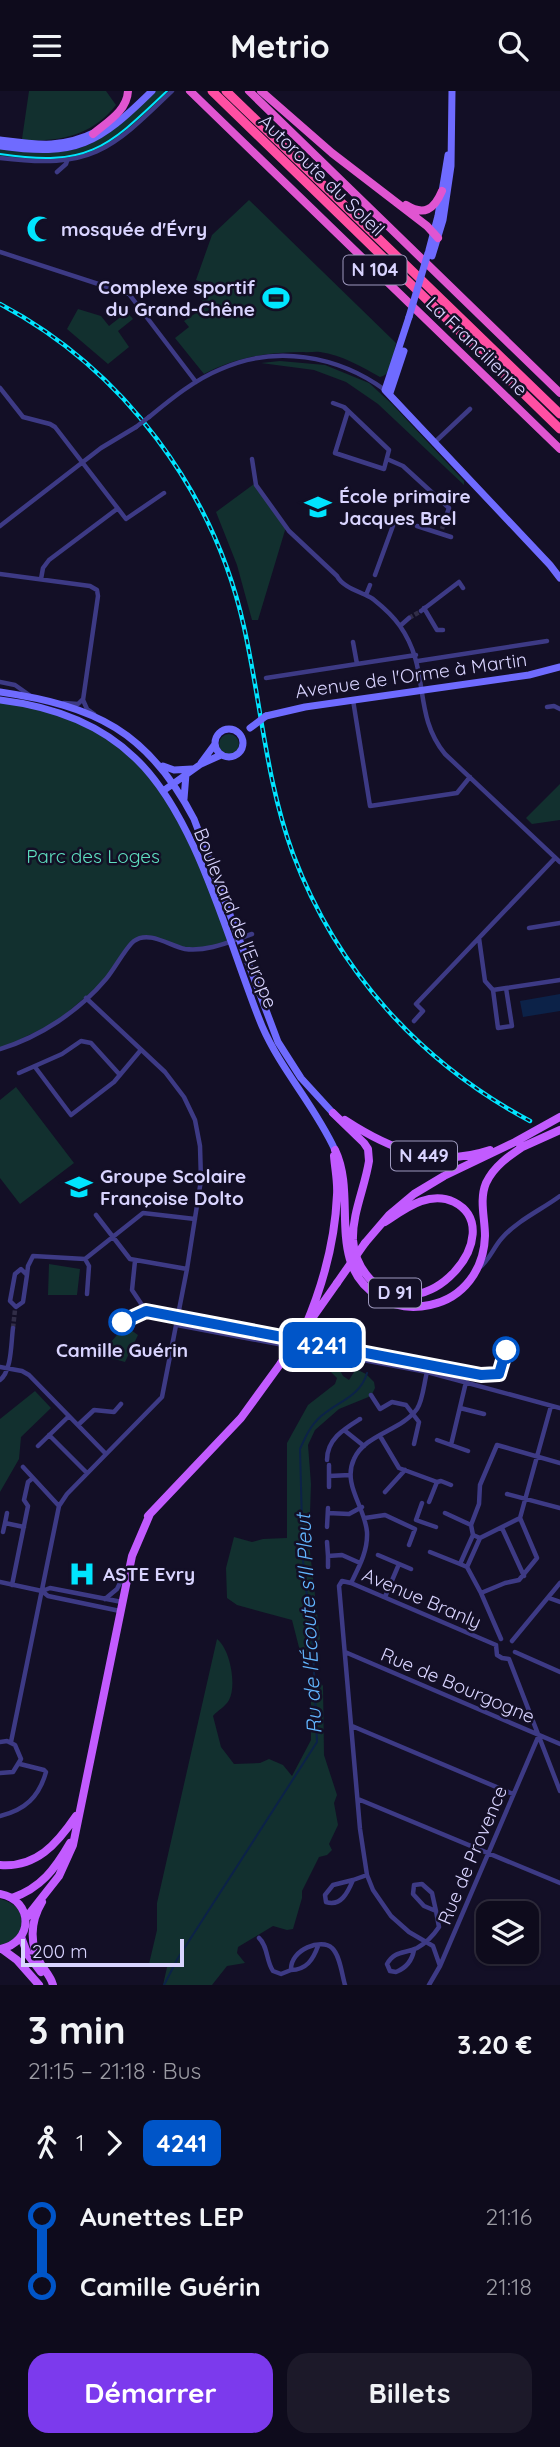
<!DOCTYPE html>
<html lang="fr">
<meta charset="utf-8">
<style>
body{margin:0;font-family:Quicksand,sans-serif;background:#1c1929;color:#f1f3f6;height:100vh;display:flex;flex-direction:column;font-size:26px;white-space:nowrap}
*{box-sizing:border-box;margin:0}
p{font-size:23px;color:#9b9ba3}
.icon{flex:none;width:38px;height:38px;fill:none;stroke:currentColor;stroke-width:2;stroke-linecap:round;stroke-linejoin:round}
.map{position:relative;height:1894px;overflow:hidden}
.side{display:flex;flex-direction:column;background:#0e0b1c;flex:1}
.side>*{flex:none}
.badge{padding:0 14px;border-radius:10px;font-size:24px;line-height:46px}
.controls{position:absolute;left:476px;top:1810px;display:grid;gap:14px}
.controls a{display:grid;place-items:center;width:63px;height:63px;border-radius:14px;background:#0e0b1c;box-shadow:0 2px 5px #0004,0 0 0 2px #2e2b3b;font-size:35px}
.scale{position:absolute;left:21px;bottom:18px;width:163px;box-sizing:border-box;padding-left:7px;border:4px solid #d9d4ff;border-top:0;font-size:19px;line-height:24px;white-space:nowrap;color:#d9d4ff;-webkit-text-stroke:5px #130f26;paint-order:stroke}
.map>.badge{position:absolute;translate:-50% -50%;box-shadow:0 0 0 4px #fff}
.legs{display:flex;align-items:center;gap:10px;height:77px;padding:0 28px;font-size:23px}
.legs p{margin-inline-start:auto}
.headline{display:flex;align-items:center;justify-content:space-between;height:119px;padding:0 28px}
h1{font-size:38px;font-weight:700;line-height:52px}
.action{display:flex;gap:14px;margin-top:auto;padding:14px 28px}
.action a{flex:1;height:80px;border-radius:21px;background:#7c3aed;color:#fff;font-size:28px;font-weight:700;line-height:80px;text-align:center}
.action a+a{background:#1c1929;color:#f1f3f6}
ul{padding:0 28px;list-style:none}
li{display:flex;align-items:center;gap:24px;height:70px;font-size:26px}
li i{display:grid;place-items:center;width:10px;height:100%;margin:0 9px;background:currentColor}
li i::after{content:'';width:18px;height:18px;margin:-9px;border:5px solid;border-radius:50%;background:#0e0b1c}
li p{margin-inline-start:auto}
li:first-child i{background:linear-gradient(#0000 50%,currentColor 0)}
li:last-child i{background:linear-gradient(currentColor 50%,#0000 0)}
header{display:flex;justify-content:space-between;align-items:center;height:91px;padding:0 28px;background:#0e0b1c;font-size:32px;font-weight:700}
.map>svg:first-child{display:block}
.green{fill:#12302f}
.water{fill:#0c2248}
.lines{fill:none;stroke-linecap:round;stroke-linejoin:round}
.stream{stroke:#0c2248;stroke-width:2}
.minor-tunnel{stroke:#312d47;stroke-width:4.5;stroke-dasharray:4.5 2;stroke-linecap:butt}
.minor{stroke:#3d3a85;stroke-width:4.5}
.secondary{stroke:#6f6bff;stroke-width:7}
.primary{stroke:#c25bff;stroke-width:8}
.trunk{stroke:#e055d1;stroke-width:8}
.motorway{stroke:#ff4fa3;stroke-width:9}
.tram{stroke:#00e5ff;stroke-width:2}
.rail-casing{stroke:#00e5ff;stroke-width:4.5}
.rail{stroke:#130f26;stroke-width:2;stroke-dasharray:5;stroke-linecap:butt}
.minor-bridge{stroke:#3d3a85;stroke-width:4.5}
.secondary-bridge{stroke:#6f6bff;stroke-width:7}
.primary-bridge{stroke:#c25bff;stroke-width:8}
.line-1-casing{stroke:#fff;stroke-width:16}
.line-1{stroke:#0055c8;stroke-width:10}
.stop-1-dot{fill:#fff;stroke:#0055c8;stroke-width:3.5}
.labels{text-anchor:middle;stroke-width:5;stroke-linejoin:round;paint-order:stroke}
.shield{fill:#130f26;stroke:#9e99be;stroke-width:2}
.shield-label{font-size:18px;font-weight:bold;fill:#d9d4ff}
.street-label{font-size:19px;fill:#d9d4ff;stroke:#130f26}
.poi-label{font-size:19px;font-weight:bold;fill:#d9d4ff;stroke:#130f26;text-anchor:start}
.park-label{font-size:19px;fill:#5fe0c0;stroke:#130f26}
.stop-label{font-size:19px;font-weight:bold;fill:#d9d4ff;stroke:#130f26}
.water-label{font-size:21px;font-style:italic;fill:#62b6ff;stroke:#130f26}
</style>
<header><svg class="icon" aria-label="menu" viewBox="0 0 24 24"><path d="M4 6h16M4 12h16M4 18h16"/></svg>Metrio<svg class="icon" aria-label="search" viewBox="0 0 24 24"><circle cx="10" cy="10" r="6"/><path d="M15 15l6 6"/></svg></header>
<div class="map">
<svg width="560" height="1894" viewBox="0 0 560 1894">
<rect width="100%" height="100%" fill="#130f26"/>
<path class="green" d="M29,0H106L116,14C94,43 61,51 27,49L22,48Z
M156,0H163L167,3C152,17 138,32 122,45C86,72 43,71 0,65V58C82,69 99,56 156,0Z
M249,109L396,252C393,264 394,283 380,286C362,276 342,264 320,261C315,260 309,262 304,261C269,261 236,266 204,283L175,247L189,236L184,230L199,220L208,193L196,189L212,144Z
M78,218L101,225L109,235L127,221L133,228L118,240L129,256L108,273L67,238Z
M280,270L325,274L369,292L392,313L464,390V394L378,313L346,291L314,279L261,272Z
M254,393L286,436L258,529H252L237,474L216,421Z
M0,609L36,615L100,640L147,679L187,743L230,850C216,854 201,861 186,858C169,854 156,847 137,848L102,892L56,931L0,958Z
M219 653a10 10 0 1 1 20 0a10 10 0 1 1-20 0Z
M560,693V729L532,733L526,727Z
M16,996L74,1072L20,1113L0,1087V1009Z
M49,1173L80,1178L77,1204H48Z
M128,1237L138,1244L125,1271L100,1264L117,1244Z
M336,1272L343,1285L349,1289L356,1278L366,1283L374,1291L375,1297L371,1305L339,1318L315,1339L308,1354L311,1393L309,1452L320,1548L312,1556L313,1566L302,1568L292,1529L237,1514L227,1507L226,1477L234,1446L252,1451L263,1448L287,1447V1352L308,1314L335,1293L337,1287L326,1276L327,1273Z
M35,1300L51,1317L21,1346L19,1368L0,1401V1328Z
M217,1548C230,1558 237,1594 229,1609C226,1615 217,1620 213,1625L221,1656L234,1673L260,1672L269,1668L283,1674L292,1685L311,1649V1588L319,1589L323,1595L324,1664L337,1704L334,1712L338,1734L329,1753L332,1759L327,1764L319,1766L302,1800V1807L293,1838L287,1839L273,1835L238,1856L237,1862L245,1872L227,1875L212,1894H163L168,1872L154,1876L149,1873L157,1839V1812Z
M0,1808C30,1814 29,1848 0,1854Z"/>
<path class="water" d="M560,903V920L523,926L520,910Z"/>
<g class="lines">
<path class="stream" d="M164,1894L178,1867L317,1651L313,1557L303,1470L300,1358C305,1347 309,1337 318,1328C335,1311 360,1307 367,1282"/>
<path class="minor-tunnel" d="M442,438L445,428
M409,527L421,520
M13,1237L15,1219"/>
<path class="minor" d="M0,67C91,78 109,61 172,0
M57,81L66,73L67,70
M0,161L129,203L196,291
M0,297L23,326L50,333L55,336L126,428L164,402
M333,312L344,316L389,359L384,378L335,362L348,320
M149,326C171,308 194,289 221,278C275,254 337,264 385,299
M435,351L470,318
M252,368L256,394L289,440L337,485C343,497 362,501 373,508C383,516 393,525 400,535C431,579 412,623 445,663L560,771
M387,368L403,375L449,417L445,428
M0,435L101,357L136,336
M417,435L451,446
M0,483L90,495L97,499L98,505L83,609L87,618L94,623
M375,484L394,432
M41,488L43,477L49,469L117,418
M366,504L370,494
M424,517L437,539H443
M421,520L459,491L463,497
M400,535L409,527
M353,551L357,573L416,564
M418,570L547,550
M266,587L357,573
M0,591L15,594L32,606
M353,609L370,715L457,702L470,686
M64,612L78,613L82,609
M547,616L554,615L560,618
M529,837L560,832
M479,847L485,890L493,899
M506,897L512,935L498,937L493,899Z
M506,897L560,889
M414,930L423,920L416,913L555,767
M0,958C40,946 79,920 106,888C114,879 126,856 134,850C149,839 170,855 185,858C208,861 231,850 252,843
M35,976L71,1024L114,991L140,960
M19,982L62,963L81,950L91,952L120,984
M96,1124L130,1168L187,1178
M85,1168L89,1175L87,1203
M135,1170L132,1199L146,1220L178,1227
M479,1177C489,1170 493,1157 502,1147C518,1129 541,1119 560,1105
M21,1178L27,1184L23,1211L16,1216L10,1210L15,1183Z
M27,1184L28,1175L33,1165L85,1168L143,1122L195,1128
M177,1234L427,1281L560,1317
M0,1276L22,1280L29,1284L106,1363
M0,1289C12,1280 11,1251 13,1237
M371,1304L380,1318L392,1311L406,1314L419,1331L414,1353
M460,1317L484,1323
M78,1334L94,1319L114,1321L121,1313
M344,1339L364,1355
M49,1344L87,1382
M380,1345L399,1377L437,1391L441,1390L451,1394
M437,1349L468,1360
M451,1354L466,1291
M38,1355L69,1325
M327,1369C327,1348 344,1338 360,1328
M329,1374V1396
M23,1376L59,1415
M329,1385L350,1384
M385,1401L405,1379
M507,1403L560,1417
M429,1411L437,1391
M422,1412L416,1429L436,1436
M328,1422L349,1423L362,1416
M445,1422L471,1434L473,1444
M365,1427L385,1424L415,1438L409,1454
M5,1432L7,1422
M471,1434L479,1413L480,1394L497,1354L560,1372
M327,1436L328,1417
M502,1437L524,1485
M3,1441L5,1432L24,1436
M480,1447L467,1476L460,1473L473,1444L480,1447L520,1427L551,1315
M327,1451L328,1465
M430,1461L460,1473
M378,1464L411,1478
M328,1476V1465L342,1464L360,1472
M467,1476L481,1502L501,1548
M0,1491L42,1500L48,1505L120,1520
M351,1492C359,1476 368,1460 367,1441C365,1416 342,1393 354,1368C365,1343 401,1340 417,1318C423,1309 424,1292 427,1281
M12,1494L28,1415L24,1409L28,1391L33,1387
M42,1500L50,1497L122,1511
M481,1502L505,1492L519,1489L537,1467L520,1427
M385,1506L399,1473
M549,1507L560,1511
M105,1508L117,1498L122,1488
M512,1550L560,1492
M496,1554L497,1564L502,1567L509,1568
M345,1561L560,1653
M515,1561L560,1581
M509,1568L560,1700
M352,1635L513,1703
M0,1651L7,1650L15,1654L21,1668L13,1681L0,1682
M11,1651L59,1415L67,1403L162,1306L187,1178L201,1089L200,1055L195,1029L184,1006L165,981L86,907
M358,1708L560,1792
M0,1725C25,1719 39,1706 46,1681L44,1679L20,1673
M353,1789L333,1794L325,1804L326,1811C341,1816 348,1801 353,1789L367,1784
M259,1847C268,1855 266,1870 273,1880L281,1883L291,1879
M318,1855C313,1869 306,1879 291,1879C290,1858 322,1847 332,1857C340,1864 342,1884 345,1894
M414,1859C412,1870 406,1877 396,1881L390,1880L387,1873C395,1859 405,1863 417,1857C426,1852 433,1845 439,1836L436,1820L424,1815L413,1803L414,1794L422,1793L432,1802L436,1820
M440,1875L433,1855L409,1841L391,1825L373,1799L367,1784L360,1738L339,1495L342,1490L351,1492L496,1554
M429,1894L440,1875L539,1644"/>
<path class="secondary" d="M0,49C38,54 62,58 98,40
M0,55C77,66 98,53 152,0
M429,159L438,125L448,64
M432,165L443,129L451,75L452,0
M409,226L385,299L550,474L560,487
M390,302L404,260
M0,601C95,615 148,640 194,728L278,951L301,987L333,1022
M0,609C49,615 99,632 135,667C198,726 229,855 262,935C281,979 315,1015 335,1059
M266,625L305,616L529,584L560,576
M215 652a14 14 0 1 1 28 0a14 14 0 1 1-28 0Z
M201,672L215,653
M163,675L174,679L192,678
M163,700L201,673L221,664
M184,708L186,683"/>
<path class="primary" d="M333,1022L364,1052L368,1058L369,1070C365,1096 352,1123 353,1149C354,1164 360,1177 370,1188C425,1244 511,1140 454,1111C429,1099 405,1118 385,1131
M345,1029C391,1059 436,1077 490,1059
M520,1057L560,1039
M335,1059C358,1107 325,1173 379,1206C395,1216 412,1218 430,1214C464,1207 484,1178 485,1145C485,1127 479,1109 486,1092C494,1075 509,1065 524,1055
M365,1152L389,1124L414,1103L444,1085L515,1051L560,1026
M313,1226L337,1192
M305,1236C323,1194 335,1150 337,1104C338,1091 335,1078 334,1065
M148,1425L241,1327L281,1272
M0,1774C36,1777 57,1753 76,1725
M0,1803C34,1809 34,1852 0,1858
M12,1807C41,1797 55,1778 70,1752
M42,1811C30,1831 29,1854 42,1875C46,1881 51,1886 53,1894
M26,1827L59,1785L73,1754L132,1465L150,1423
M21,1846L28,1864L41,1881
M2,1858L17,1869L39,1894"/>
<path class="trunk" d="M190,0L560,358
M249,0L560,302
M261,0L332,62L427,135L438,147
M93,43C107,31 127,20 128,0
M406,114C424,125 434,119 442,100"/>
<path class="motorway" d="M212,0L560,338
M226,0L560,323"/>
<path class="tram" d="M0,63C88,76 106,58 167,0"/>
<g class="rail-casing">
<path id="rail" d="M0,213C123,278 214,400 244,536C261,612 266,690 293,763C337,880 421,972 530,1030"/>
</g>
<use href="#rail" class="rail"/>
<path class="minor-bridge" d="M136,336L149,326"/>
<path class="secondary-bridge" d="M409,226L428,162
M250,637L266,625"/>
<path class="primary-bridge" d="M337,1192L365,1152
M281,1272L305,1236"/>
</g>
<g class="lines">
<g class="line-1-casing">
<path id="line-1" d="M122,1231L146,1220L481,1284L499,1283L506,1259"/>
</g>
<use href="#line-1" class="line-1"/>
</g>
<defs>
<g id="mosque-bare" transform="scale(2.1)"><path d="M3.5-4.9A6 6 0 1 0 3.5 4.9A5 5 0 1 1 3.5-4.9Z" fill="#00e5ff" stroke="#130f26" stroke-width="2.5" paint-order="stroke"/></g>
<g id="stadium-bare" transform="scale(2.1)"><path d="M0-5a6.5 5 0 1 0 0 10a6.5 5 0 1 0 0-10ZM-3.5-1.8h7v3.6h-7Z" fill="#00e5ff" stroke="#130f26" stroke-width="2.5" paint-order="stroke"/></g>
<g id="school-bare" transform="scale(2.1)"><path d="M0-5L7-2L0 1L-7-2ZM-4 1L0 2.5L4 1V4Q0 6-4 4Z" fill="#00e5ff" stroke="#130f26" stroke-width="2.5" paint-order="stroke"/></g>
<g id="hospital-bare" transform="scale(2.1)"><path d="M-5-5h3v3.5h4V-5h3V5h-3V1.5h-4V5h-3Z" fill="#00e5ff" stroke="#130f26" stroke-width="2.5" paint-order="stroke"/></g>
</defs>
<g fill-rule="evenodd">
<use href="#mosque-bare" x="40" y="138"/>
<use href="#stadium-bare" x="276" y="207"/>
<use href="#school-bare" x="318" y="416"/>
<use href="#school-bare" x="79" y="1096"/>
<use href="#hospital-bare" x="82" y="1483"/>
</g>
<g class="stop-1-dot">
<circle cx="122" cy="1231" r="12"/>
<circle cx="506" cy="1259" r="12"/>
</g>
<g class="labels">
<g class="shield">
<rect x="343.5" y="164.5" width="63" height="29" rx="5"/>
<rect x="391" y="1050.5" width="66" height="29" rx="5"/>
<rect x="369" y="1187.5" width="52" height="29" rx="5"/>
</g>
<g class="shield-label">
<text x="375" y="185">N 104</text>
<text x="424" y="1071">N 449</text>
<text x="395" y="1208">D 91</text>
</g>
<g class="street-label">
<text transform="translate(322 84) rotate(44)" y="7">Autoroute du Soleil</text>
<text transform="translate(477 255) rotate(44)" y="7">La Francilienne</text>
<text transform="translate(411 584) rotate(-8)" y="7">Avenue de l'Orme à Martin</text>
<text transform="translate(236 827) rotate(68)" y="7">Boulevard de l'Europe</text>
<text transform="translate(422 1507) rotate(23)" y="7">Avenue Branly</text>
<text transform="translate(458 1594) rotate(23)" y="7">Rue de Bourgogne</text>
<text transform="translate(472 1764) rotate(-67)" y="7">Rue de Provence</text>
</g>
<g class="poi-label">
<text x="61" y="145">mosquée d'Évry</text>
<text x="255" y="203" text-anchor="end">Complexe sportif<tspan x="255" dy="22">du Grand-Chêne</tspan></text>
<text x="339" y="412">École primaire<tspan x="339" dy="22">Jacques Brel</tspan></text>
<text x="100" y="1092">Groupe Scolaire<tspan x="100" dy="22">Françoise Dolto</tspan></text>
<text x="103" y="1490">ASTE Evry</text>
</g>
<g class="park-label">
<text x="93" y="772">Parc des Loges</text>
</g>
<g class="stop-label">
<text x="122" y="1266">Camille Guérin</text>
</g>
<g class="water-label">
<text transform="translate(309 1533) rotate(-93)" y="7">Ru de l'Écoute s'Il Pleut</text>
</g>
</g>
</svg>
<div class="controls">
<a><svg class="icon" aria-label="layers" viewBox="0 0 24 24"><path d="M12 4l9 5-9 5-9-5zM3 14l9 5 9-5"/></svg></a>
</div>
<div class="scale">200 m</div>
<b class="badge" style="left:322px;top:1254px;background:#0055c8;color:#fff">4241</b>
</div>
<section class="side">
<div class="headline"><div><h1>3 min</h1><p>21:15 – 21:18 · Bus</p></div><b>3.20 €</b></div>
<div class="legs"><svg class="icon" aria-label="walk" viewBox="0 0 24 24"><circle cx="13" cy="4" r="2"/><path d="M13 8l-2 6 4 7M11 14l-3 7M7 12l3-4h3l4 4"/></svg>1<svg class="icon" aria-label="forward" viewBox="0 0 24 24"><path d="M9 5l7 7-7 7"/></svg><b class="badge" style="background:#0055c8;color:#fff">4241</b></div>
<ul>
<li><i style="color:#0055c8"></i><b>Aunettes LEP</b><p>21:16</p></li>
<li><i style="color:#0055c8"></i><b>Camille Guérin</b><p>21:18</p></li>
</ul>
<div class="action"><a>Démarrer</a><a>Billets</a></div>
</section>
